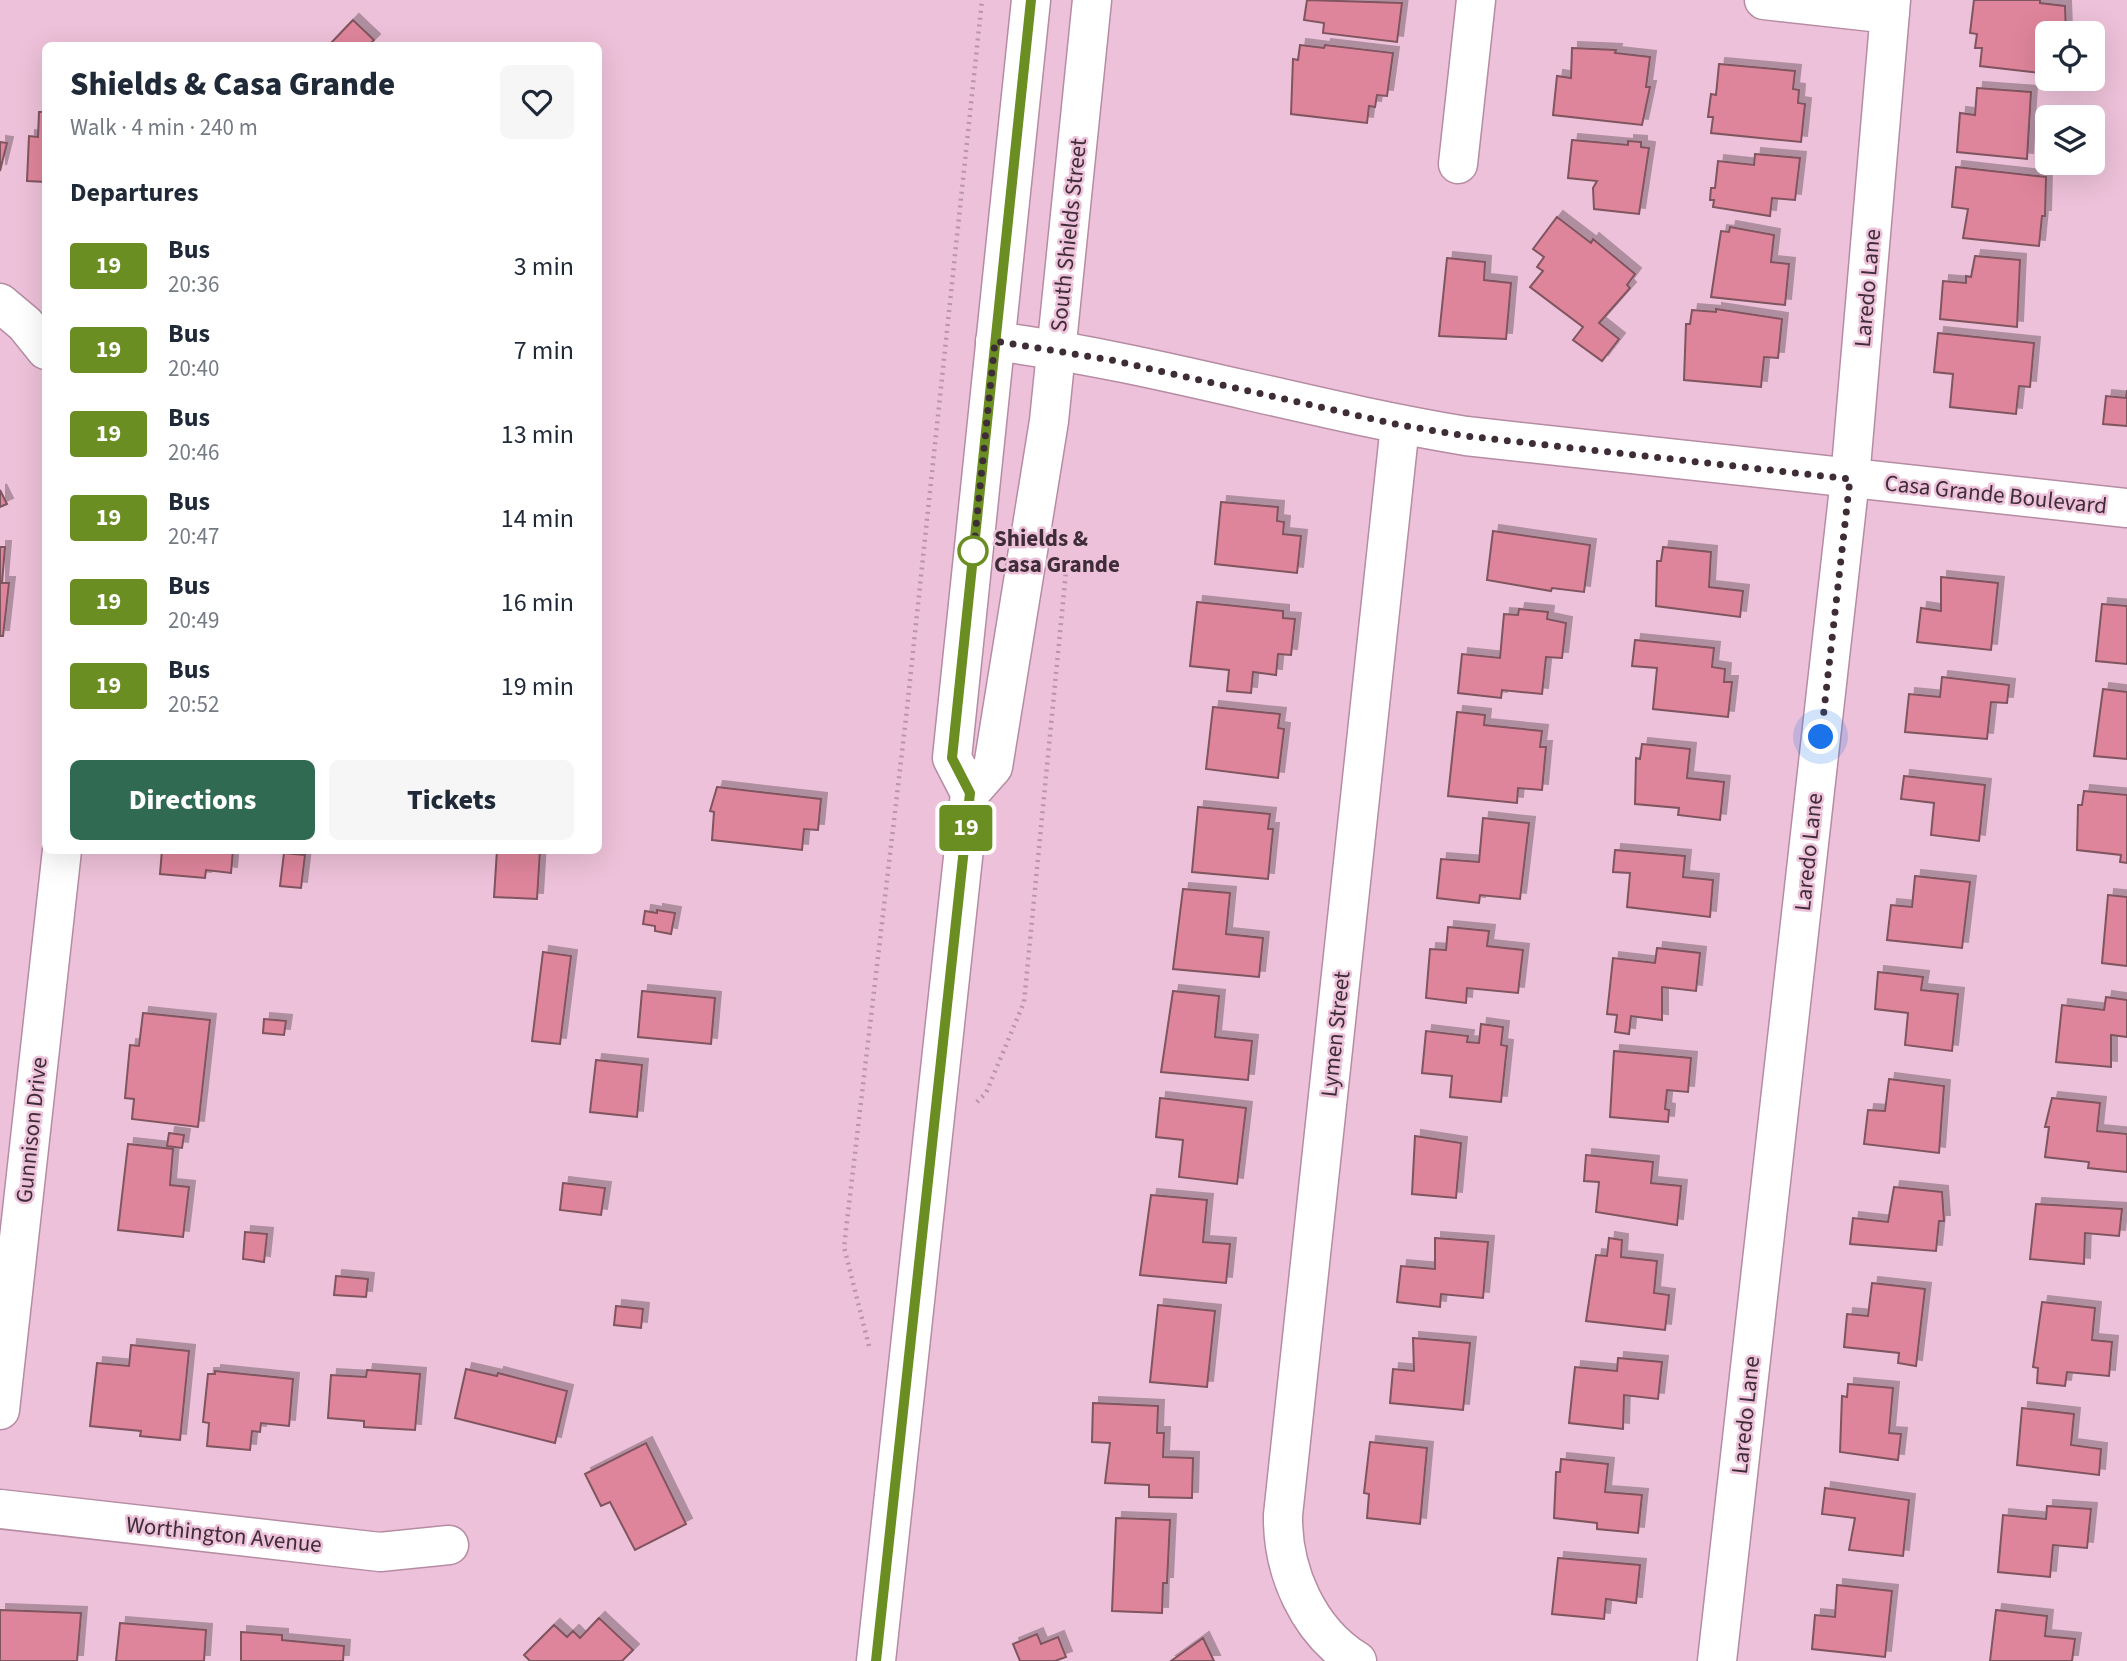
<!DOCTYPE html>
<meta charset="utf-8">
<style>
body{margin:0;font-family:"Source Sans 3",sans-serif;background:#f6f6f7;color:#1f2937;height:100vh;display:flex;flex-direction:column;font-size:26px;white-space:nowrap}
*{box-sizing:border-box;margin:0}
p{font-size:23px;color:#747a83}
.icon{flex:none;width:38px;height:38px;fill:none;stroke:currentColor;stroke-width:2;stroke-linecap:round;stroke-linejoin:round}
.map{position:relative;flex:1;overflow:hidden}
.side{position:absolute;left:42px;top:42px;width:560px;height:812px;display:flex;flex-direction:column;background:#fff;border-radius:10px;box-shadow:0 7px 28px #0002}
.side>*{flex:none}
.badge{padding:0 14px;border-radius:5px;font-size:24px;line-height:46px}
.tools{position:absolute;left:2035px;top:21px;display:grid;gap:14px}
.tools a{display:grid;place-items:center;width:70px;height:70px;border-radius:10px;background:#fff;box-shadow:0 7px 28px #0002;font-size:35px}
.you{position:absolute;width:35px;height:35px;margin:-18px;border:5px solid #fff;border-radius:50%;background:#1a73e8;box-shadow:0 0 0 10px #1a73e833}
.map>.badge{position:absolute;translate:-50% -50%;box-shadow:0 0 0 4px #fff}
h2{padding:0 28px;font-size:26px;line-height:63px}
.round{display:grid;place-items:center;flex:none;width:74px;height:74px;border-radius:10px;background:#f6f6f7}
.head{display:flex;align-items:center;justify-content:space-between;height:119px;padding:0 28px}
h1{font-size:33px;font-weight:800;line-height:52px}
.button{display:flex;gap:14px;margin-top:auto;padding:14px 28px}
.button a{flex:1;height:80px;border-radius:10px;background:#316a53;color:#fff;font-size:28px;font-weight:800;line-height:80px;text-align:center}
.button a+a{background:#f6f6f7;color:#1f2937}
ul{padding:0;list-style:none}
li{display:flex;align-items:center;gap:21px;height:84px;padding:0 28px}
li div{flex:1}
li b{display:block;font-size:26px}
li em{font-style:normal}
li .badge{min-width:77px;font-weight:700;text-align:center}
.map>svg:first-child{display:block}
.building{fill:#df859b;stroke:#7f545e;stroke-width:2;filter:url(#shadow)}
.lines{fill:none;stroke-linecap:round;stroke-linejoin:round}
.street-casing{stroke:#b68ca3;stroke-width:41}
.primary-casing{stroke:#b68ca3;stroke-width:41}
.path{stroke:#b895a8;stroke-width:4.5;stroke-dasharray:2 5;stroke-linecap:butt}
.street{stroke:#fff;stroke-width:38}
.primary{stroke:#fff;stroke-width:38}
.line-casing{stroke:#fff;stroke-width:16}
.line{stroke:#6b8e23;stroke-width:10}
.walk{stroke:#3e2d37;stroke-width:7;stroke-dasharray:0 12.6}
.stop-dot{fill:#fff;stroke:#6b8e23;stroke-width:3.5}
.labels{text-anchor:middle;stroke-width:5;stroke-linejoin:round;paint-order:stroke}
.street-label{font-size:23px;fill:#3e2d37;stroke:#edc1d9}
.stop-label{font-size:23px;font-weight:bold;fill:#3e2d37;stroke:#edc1d9;text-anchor:start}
</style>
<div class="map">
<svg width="2127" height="1661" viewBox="0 0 2127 1661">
<defs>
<filter id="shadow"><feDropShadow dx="6" dy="-6" stdDeviation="0" flood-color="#0004"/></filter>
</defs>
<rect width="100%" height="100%" fill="#edc1d9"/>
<path class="building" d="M1307,0L1402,3L1397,42L1323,33L1324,23L1304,20Z
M1974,0H2040V3L2065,6L2066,33H2048V74L1980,66L1982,48H1975L1977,34L1970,33Z
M353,20L374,40L368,46H334L331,43Z
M1300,45L1324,48L1325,45L1393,53L1387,96L1377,95L1375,107L1369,106L1367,123L1291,114L1293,59L1298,60Z
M1572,48L1616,50L1615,53L1650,57L1646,87H1650L1642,125L1553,115L1557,76L1571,78Z
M1719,64L1795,71L1793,89L1799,90L1798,103L1805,104L1801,142L1711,133L1713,117H1708L1711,94L1716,95Z
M1977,88L2031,92L2027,159L1957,152L1960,113L1975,115Z
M39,112H46V182L27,181L29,136L38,137Z
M1572,140L1628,145V141L1641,142V147L1649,148L1639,214L1594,209L1593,188L1597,181L1568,178Z
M0,142L7,143L0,171Z
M1755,154L1800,158L1795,200L1772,198L1770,216L1713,207L1714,200H1710L1711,188H1715L1718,161L1754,165Z
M1956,167L2046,177L2045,216H2042L2039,246L1963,238L1968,209L1952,207Z
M1557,217L1591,243L1593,239L1635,274L1627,285L1630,288L1599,323L1619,339L1602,361L1573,340L1583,327L1530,287L1543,271L1537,267L1544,257L1533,249Z
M1730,227L1774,235L1771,262L1789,264L1785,305L1711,297L1721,231L1729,232Z
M1975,256L2020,260L2017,327L1940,319L1943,281L1966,283V276L1971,277Z
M1447,258L1485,262L1484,280L1511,283L1506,339L1439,336Z
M1716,309L1782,319L1778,358L1764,357L1761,387L1684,380L1686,324H1690L1692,310L1716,312Z
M1938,333L2034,343L2030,387L2019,386L2016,414L1950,407L1953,374L1934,372Z
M2127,390V426L2103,424L2106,396L2126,398Z
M0,490L7,504L0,507Z
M1221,502L1278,507L1277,521L1284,522L1283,534L1301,536L1297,573L1215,564Z
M1493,531L1590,545L1584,592L1552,588L1551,591L1487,580Z
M0,547H5L2,583H9L3,636H0Z
M1663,547L1711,552L1709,587L1743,591L1740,617L1656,606L1657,561H1661Z
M1941,577L1998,583L1991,650L1917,642L1921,608L1941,611Z
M1197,602L1283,611V618L1295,619L1291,655L1278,654L1276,675L1253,672L1251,693L1227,691L1229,670L1190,666Z
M2102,604L2127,606V664L2096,661Z
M1519,609L1548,612L1547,619L1566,623L1562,658L1546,657L1542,694L1502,690L1501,698L1458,693L1462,654L1500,658L1504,614L1518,615Z
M1635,640L1714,648L1712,667L1725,669L1724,682H1732L1728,717L1653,709L1657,668L1632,666Z
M1942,677L2009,685L2007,703L1991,702L1987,739L1905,732L1909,694L1940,697Z
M2103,689L2127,692V759L2094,756Z
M1213,707L1280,714L1278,728L1284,729L1278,778L1206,769Z
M1457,712L1485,715L1484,725L1542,731L1540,747H1546L1542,790L1518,788L1517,803L1448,796Z
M1642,744L1690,749L1687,778L1724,782L1720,820L1678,815L1679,808L1635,804L1636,758L1640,759Z
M1904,776L1985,785L1979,841L1931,835L1934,803L1901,799Z
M717,787L821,799L818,830L804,829L802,850L712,840L714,812L710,811Z
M2084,791L2127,795V863L2120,862L2121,855L2077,850L2078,805H2082Z
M1198,807L1270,814L1268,829H1273L1268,879L1192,872Z
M1483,818L1529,823L1520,899L1480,895L1479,903L1437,898L1441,859L1479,862Z
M162,850H233L231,873L206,870L205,878L160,874Z
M497,850H540L537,899L494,897Z
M1615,850L1685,856L1683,877L1713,880L1710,917L1627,907L1630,873L1613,872Z
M284,853L305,855L301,888L280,886Z
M1915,876L1970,882L1962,948L1887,940L1891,905L1912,907Z
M1183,889L1230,893L1226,934L1263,938L1259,977L1173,969Z
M2108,895L2127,897V966L2102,963Z
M657,910L675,913L671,934L655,931V926L643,924L645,911L657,913Z
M1448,927L1489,931L1487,946L1523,950L1518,993L1467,988L1466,1003L1426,998L1430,949L1446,950Z
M1657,948L1700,953L1696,991L1662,987V1020L1631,1016L1629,1034L1615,1032L1617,1015L1607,1014L1613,958L1655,963Z
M543,952L571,956L560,1044L532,1041Z
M1878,972L1923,977L1921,990L1958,994L1952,1051L1905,1045L1908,1013L1875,1009Z
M642,991L715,998L711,1044L638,1037Z
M1173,991L1219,996L1215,1037L1252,1041L1248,1080L1161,1072Z
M2106,997L2127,1000V1037L2111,1035V1067L2056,1062L2062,1005L2104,1010Z
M143,1013L210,1020L198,1127L132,1119L134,1099L125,1098L130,1045L139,1046Z
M264,1019L286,1021L284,1035L263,1033Z
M1481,1024L1503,1027L1501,1045L1507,1046L1501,1102L1450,1097L1452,1076L1422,1073L1426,1031L1468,1036L1467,1042L1479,1043Z
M1614,1051L1691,1058L1688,1092L1667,1090L1665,1109L1669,1110L1668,1122L1610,1117Z
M596,1060L642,1065L637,1117L590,1112Z
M1889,1079L1944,1086L1939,1153L1864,1144L1868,1110L1885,1111Z
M1160,1098L1246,1108L1237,1184L1179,1177L1183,1140L1156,1137Z
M2052,1098L2100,1103L2097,1131L2127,1134V1172L2088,1168L2089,1162L2045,1157L2049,1127H2045Z
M169,1133L184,1135L182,1148L167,1146Z
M1415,1136L1461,1143L1456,1198L1412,1194Z
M128,1144L173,1149L170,1185L189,1187L183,1237L118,1230Z
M1586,1155L1653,1162L1651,1183L1681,1186L1677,1225L1596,1212L1599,1182L1584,1181Z
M563,1183L605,1188L601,1215L560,1210Z
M1894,1187L1942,1192L1944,1221H1939L1936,1251L1850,1244L1853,1218L1888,1222Z
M1151,1195L1207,1200L1203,1242L1230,1244L1226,1283L1140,1275Z
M2036,1204L2122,1209L2119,1236L2085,1233L2084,1264L2030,1259Z
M245,1232L267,1234L264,1262L243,1259Z
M1435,1238L1488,1242L1483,1298L1441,1294L1440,1307L1397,1302L1401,1266L1435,1269Z
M1609,1238L1622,1240L1621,1257L1657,1261L1654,1293L1669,1295L1665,1330L1586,1321L1596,1255L1607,1256Z
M336,1276L368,1279L366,1297L334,1295Z
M1872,1283L1925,1289L1916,1366L1898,1363L1899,1353L1844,1347L1847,1314L1868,1316Z
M2042,1302L2095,1308L2092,1340L2112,1342L2109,1376L2067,1372L2065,1386L2037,1383L2038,1368L2033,1367Z
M1158,1305L1215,1311L1207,1387L1150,1382Z
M616,1306L643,1309L641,1328L614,1325Z
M1413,1338L1470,1343L1463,1410L1390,1403L1393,1369L1414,1371Z
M131,1345L189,1351L180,1440L140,1436L141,1431L90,1426L97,1363L129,1366Z
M1618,1358L1662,1362L1658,1399L1624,1395L1623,1429L1569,1423L1575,1367L1617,1371Z
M466,1369L497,1376L498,1373L567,1391L555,1443L455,1418Z
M367,1370L420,1374L415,1430L364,1427V1421L328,1418L331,1375L366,1377Z
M215,1371L293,1379L289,1426L261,1423L260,1432L252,1431L250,1450L207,1446L209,1423L203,1422L208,1374H215Z
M1848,1384L1893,1388L1889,1433L1901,1434L1898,1460L1840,1452L1842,1396L1847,1397Z
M1093,1403L1158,1406L1157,1433H1164L1163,1457L1193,1458L1192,1498L1149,1497V1485L1105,1483L1110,1443L1092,1442Z
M2022,1408L2074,1414L2071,1445L2101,1449L2099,1475L2017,1465Z
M1370,1442L1427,1448L1420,1524L1367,1518L1369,1494L1364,1493Z
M646,1443L686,1524L635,1550L610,1502L601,1506L585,1474Z
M1561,1459L1608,1464L1605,1492L1642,1495L1638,1533L1597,1529V1523L1554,1518L1556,1472H1560Z
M1825,1488L1909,1500L1903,1556L1849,1550L1855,1518L1822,1514Z
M2047,1506L2091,1509L2087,1548L2053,1545L2050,1577L1998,1572L2003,1515L2046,1519Z
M1116,1518L1170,1520L1167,1583H1163L1162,1613L1112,1611Z
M1558,1558L1640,1565L1636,1603L1606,1599L1604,1619L1552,1614Z
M1837,1585L1892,1591L1885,1657L1812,1649L1815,1615L1835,1617Z
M0,1610L81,1613L77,1661H0Z
M1996,1610L2047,1616L2045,1636L2075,1639L2072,1661H1990Z
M599,1618L633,1650L622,1661H530L524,1655L554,1625L567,1637L573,1631L580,1638Z
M120,1623L206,1630L204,1661H116Z
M241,1632L282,1635V1640L344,1646L343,1661H241Z
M1037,1634L1041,1644L1058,1637L1066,1657L1055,1661H1020L1013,1644Z
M1203,1638L1214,1661H1171Z"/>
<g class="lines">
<g class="street-casing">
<path id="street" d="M1764,0L1890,14
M1458,164L1476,0
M0,303L25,324L46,350
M995,341C1154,362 1308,410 1466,436L2127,508
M0,1410L62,850
M0,1509L380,1552L449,1545
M1357,1661C1308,1631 1282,1571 1283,1515L1400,425
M1717,1661L1850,479L1891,0"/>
</g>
<g class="primary-casing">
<path id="primary" d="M970,793L993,767L1049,421L1092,0
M876,1661L970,793L952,758L1031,0"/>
</g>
<path class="path" d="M977,1102L986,1093L1024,1002L1067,561
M869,1346L844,1247L906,718L982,0"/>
<use href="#street" class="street"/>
<use href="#primary" class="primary"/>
</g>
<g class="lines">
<g class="line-casing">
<path id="line" d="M876,1661L970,793L952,758L1031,0"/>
</g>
<use href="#line" class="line"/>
<path class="walk" d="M973,551V556L995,341L1111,360L1400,425L1466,436L1850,479L1821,737"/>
</g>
<circle class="stop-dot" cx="973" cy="551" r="14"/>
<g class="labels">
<g class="street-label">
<text transform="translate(1068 235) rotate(-84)" y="8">South Shields Street</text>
<text transform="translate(1867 288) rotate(-85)" y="8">Laredo Lane</text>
<text transform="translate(1996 494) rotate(6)" y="8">Casa Grande Boulevard</text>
<text transform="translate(1808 852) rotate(-84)" y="8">Laredo Lane</text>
<text transform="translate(1335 1034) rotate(-84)" y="8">Lymen Street</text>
<text transform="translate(31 1130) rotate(-84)" y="8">Gunnison Drive</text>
<text transform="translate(1745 1415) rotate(-84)" y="8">Laredo Lane</text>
<text transform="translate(224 1534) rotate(6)" y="8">Worthington Avenue</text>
</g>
<g class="stop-label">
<text x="994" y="546">Shields &amp;<tspan x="994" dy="26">Casa Grande</tspan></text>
</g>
</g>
</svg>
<div class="tools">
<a><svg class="icon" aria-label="locate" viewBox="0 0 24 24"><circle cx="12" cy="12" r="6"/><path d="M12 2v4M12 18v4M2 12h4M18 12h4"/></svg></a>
<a><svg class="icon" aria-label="layers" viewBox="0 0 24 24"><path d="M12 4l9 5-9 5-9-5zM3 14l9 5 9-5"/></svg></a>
</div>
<div class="you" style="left:1821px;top:737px"></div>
<b class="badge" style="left:966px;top:828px;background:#6b8e23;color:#fff">19</b>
<section class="side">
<div class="head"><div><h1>Shields &amp; Casa Grande</h1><p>Walk · 4 min · 240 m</p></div><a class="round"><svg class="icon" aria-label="heart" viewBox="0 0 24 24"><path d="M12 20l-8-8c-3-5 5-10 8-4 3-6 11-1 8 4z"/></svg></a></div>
<h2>Departures</h2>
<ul>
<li><span class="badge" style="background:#6b8e23;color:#fff">19</span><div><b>Bus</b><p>20:36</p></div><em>3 min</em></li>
<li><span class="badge" style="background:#6b8e23;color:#fff">19</span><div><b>Bus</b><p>20:40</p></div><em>7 min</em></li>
<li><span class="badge" style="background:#6b8e23;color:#fff">19</span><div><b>Bus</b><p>20:46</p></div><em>13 min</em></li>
<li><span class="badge" style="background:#6b8e23;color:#fff">19</span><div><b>Bus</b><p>20:47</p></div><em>14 min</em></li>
<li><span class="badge" style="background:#6b8e23;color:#fff">19</span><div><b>Bus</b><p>20:49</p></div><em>16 min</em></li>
<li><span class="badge" style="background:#6b8e23;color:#fff">19</span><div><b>Bus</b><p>20:52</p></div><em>19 min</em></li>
</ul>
<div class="button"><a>Directions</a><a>Tickets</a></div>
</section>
</div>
